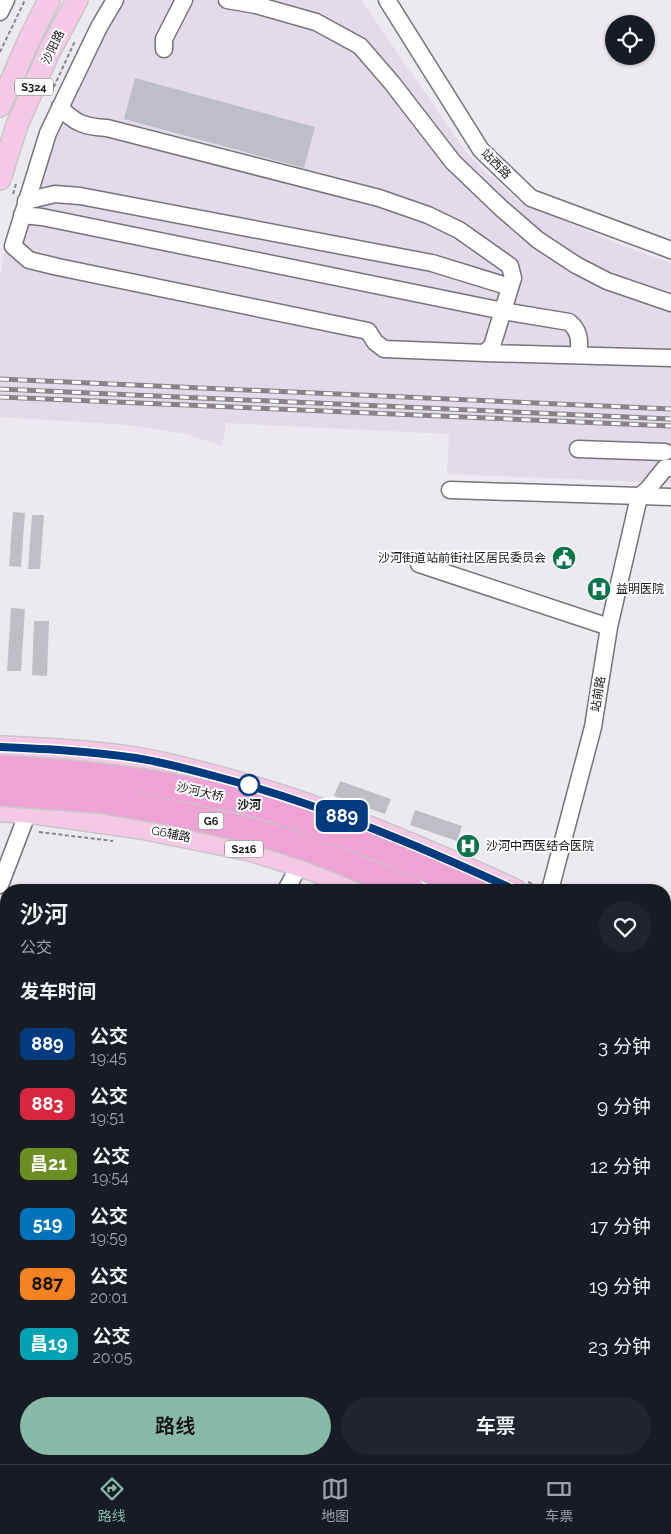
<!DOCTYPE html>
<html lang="zh">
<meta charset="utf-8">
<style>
body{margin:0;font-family:Raleway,"Noto Sans SC",sans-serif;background:#20242c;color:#f1f3f6;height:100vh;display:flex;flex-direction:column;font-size:19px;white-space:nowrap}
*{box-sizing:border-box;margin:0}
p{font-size:16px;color:#9ea1a6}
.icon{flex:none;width:28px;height:28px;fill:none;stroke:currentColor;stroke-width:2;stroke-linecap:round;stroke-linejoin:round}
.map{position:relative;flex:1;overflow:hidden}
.panel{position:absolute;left:0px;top:884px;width:671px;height:581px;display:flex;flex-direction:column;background:#171b24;border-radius:20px 20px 0 0;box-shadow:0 1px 4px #0004}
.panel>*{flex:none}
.badge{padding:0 10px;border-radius:8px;font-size:18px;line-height:32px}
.controls{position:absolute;left:605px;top:15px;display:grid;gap:10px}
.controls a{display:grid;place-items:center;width:50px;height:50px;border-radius:50%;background:#171b24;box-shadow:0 1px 4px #0004;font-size:25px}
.map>.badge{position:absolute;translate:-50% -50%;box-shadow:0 0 0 2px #fff}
h2{padding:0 20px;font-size:19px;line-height:45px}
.round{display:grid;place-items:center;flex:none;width:52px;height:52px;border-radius:26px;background:#20242c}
.head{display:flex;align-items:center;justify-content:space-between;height:85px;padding:0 20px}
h1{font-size:24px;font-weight:600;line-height:38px}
.action{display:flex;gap:10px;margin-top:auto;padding:10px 20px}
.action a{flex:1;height:58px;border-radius:30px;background:#89b9a9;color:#111;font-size:20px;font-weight:600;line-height:58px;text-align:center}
.action a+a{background:#20242c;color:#f1f3f6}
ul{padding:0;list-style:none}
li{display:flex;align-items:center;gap:15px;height:60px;padding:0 20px}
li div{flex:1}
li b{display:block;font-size:19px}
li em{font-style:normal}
li .badge{min-width:55px;font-weight:700;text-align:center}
.menu{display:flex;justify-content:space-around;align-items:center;height:70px;border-top:1px solid #363941;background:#171b24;font-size:14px;color:#9ea1a6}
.menu a{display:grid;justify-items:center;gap:2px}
.menu .on{color:#89b9a9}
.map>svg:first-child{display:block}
.built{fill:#e3dbe9}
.building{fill:#bebfc6}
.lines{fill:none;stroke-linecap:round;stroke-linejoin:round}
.minor-casing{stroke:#767379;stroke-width:19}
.major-casing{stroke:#c8c7c8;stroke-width:24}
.highway-casing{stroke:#c8c7c8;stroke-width:28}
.path{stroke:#8a878c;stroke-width:2;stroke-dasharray:4 2.5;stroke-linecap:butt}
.minor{stroke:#fff;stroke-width:16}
.major{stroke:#f5c8e6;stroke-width:21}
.highway{stroke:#efa3d5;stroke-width:25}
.rail-casing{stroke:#878489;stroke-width:5}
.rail{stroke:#fff;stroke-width:3;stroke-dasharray:9;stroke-linecap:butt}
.highway-bridge-casing{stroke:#c8c7c8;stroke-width:28;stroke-linecap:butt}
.highway-bridge{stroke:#efa3d5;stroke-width:25}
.line-casing{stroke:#fff;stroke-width:11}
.line{stroke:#003b80;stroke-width:8}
.stop-dot{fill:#fff;stroke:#003b80;stroke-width:2.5}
.labels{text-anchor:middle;stroke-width:4;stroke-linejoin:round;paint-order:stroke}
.shield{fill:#fff;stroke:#5d5c5e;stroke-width:1}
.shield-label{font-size:11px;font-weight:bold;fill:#181619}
.street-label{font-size:12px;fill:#181619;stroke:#fff}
.poi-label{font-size:12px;fill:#181619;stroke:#fff;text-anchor:start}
.stop-label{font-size:12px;font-weight:bold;fill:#181619;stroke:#fff}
</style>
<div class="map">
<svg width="671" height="1464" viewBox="0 0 671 1464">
<rect width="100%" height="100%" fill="#ede9f0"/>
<path class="built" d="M104,0H361L466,152L488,174L520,202L623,246L671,263V483L447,474L449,434L226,423L222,446L187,434L129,425L0,417V276L8,233L35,148L66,71Z"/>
<path class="building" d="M135,78L315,127L304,168L124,119Z
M13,512L25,513L21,567L9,566Z
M32,515H44L40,569H28Z
M11,608L25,609L21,671H7Z
M34,621H49L47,676L32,675Z
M340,781L391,799L385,814L334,796Z
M415,810L462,826L457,841L410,825Z"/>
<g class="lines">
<g class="minor-casing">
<path id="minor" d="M227,0L256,5L316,22L360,46L392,83L453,162L501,208L538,240L576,265L607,281L671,303
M387,0L481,150L531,198L671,250
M0,12L6,0
M164,49V39L184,0
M60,107C74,123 85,127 107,128L379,198L428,215L459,230L510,266L513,278L492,346L485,353L384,349L375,342L368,331L58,267L29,260L13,246L48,133L99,27L115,0
M26,201L55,194L80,196L432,263L510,287
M22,215L42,217L503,311L569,322C581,332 579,341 579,355
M485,353L671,358
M578,449L665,452
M450,490L671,497
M639,497L648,489L665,468H671
M419,564L609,627
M158,798L217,809L266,822
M318,840L347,850L444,890
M0,885L28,812
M286,890L299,866
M550,890L593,727L609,627L639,497
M0,1162L6,1164
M0,1339L6,1341
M567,1459L584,1464"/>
</g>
<g class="major-casing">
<path id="major" d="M0,106L29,40L49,0
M0,179L17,125L49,52L77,0
M0,747C45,749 92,751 136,758C162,762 188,769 214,776C318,803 417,845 515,890
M0,811L28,812L141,828L250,850L313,870L364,890
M665,966L671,969
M665,1037L671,1040"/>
</g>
<g class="highway-casing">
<path id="highway" d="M665,986L671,989
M665,1014L671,1017"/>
</g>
<path class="path" d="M0,52L25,0
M51,93L75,41
M13,194L16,184
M39,832L113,841
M528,882L538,886"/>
<use href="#minor" class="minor"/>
<use href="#major" class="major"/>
<use href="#highway" class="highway"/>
<g class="rail-casing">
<path id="rail" d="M0,379L671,409
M0,389L671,419
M0,397L671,426"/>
</g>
<use href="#rail" class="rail"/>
<g class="highway-bridge-casing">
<path id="highway-bridge" d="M0,768C73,772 147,779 218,796C233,799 248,802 263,806C335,829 405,858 475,890
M0,793L100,800L169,812L254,831L313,850L412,890"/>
</g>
<use href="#highway-bridge" class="highway-bridge"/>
</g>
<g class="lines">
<g class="line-casing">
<path id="line" d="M0,747C45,749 91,751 136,758C162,762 188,769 214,776C318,803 417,845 515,890"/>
</g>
<use href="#line" class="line"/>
</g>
<defs>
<g id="civic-disc" transform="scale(1.25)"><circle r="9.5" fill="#09734b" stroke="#fff"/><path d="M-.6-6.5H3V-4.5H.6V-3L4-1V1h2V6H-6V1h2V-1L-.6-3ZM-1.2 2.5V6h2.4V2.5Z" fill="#fff"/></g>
<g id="hospital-disc" transform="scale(1.25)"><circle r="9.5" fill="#09734b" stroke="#fff"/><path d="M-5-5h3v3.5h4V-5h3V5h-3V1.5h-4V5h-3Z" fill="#fff"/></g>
</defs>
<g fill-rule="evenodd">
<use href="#civic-disc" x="564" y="558"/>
<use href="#hospital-disc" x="599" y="589"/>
<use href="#hospital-disc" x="468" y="846"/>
</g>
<circle class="stop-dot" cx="249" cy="785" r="10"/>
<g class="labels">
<g class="shield">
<rect x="15" y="78.5" width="38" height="17" rx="4"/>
<rect x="198.5" y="812.5" width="25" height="17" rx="4"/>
<rect x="225" y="840.5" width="38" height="17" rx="4"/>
</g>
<g class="shield-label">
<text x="34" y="91">S324</text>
<text x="211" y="825">G6</text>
<text x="244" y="853">S216</text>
</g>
<g class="street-label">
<text transform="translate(53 47) rotate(-64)" y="4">沙阳路</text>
<text transform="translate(496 164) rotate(45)" y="4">站西路</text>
<text transform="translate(598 694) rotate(-81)" y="4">站前路</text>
<text transform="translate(200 792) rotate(13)" y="4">沙河大桥</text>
<text transform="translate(171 834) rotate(11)" y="4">G6辅路</text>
</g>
<g class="poi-label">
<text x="546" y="562" text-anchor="end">沙河街道站前街社区居民委员会</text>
<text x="616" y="593">益明医院</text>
<text x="486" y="850">沙河中西医结合医院</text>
</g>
<g class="stop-label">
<text x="249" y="809">沙河</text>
</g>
</g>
</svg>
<div class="controls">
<a><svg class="icon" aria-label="locate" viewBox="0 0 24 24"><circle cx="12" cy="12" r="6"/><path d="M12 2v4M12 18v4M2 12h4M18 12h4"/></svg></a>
</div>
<b class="badge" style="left:342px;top:816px;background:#003b80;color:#fff">889</b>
<section class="panel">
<div class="head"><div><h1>沙河</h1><p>公交</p></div><a class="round"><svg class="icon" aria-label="heart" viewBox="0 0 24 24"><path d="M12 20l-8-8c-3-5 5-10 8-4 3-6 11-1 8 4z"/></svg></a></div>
<h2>发车时间</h2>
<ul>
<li><span class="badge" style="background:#003b80;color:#fff">889</span><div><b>公交</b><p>19:45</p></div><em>3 分钟</em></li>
<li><span class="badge" style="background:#d7263d;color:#fff">883</span><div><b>公交</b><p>19:51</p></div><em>9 分钟</em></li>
<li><span class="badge" style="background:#6b8e23;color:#fff">昌21</span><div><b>公交</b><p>19:54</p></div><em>12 分钟</em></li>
<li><span class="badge" style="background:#0072bc;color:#fff">519</span><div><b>公交</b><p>19:59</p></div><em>17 分钟</em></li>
<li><span class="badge" style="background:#f58220;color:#111">887</span><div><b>公交</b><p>20:01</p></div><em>19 分钟</em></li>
<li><span class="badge" style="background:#00a3b4;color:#fff">昌19</span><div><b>公交</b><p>20:05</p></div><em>23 分钟</em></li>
</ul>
<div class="action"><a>路线</a><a>车票</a></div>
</section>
</div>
<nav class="menu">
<a class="on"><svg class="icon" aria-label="directions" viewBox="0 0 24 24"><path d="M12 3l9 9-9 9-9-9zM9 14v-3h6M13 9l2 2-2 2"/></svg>路线</a>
<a><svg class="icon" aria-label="map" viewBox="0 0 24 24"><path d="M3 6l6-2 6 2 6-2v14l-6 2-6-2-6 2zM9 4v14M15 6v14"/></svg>地图</a>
<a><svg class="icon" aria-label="tickets" viewBox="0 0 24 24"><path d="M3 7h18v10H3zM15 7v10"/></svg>车票</a>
</nav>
